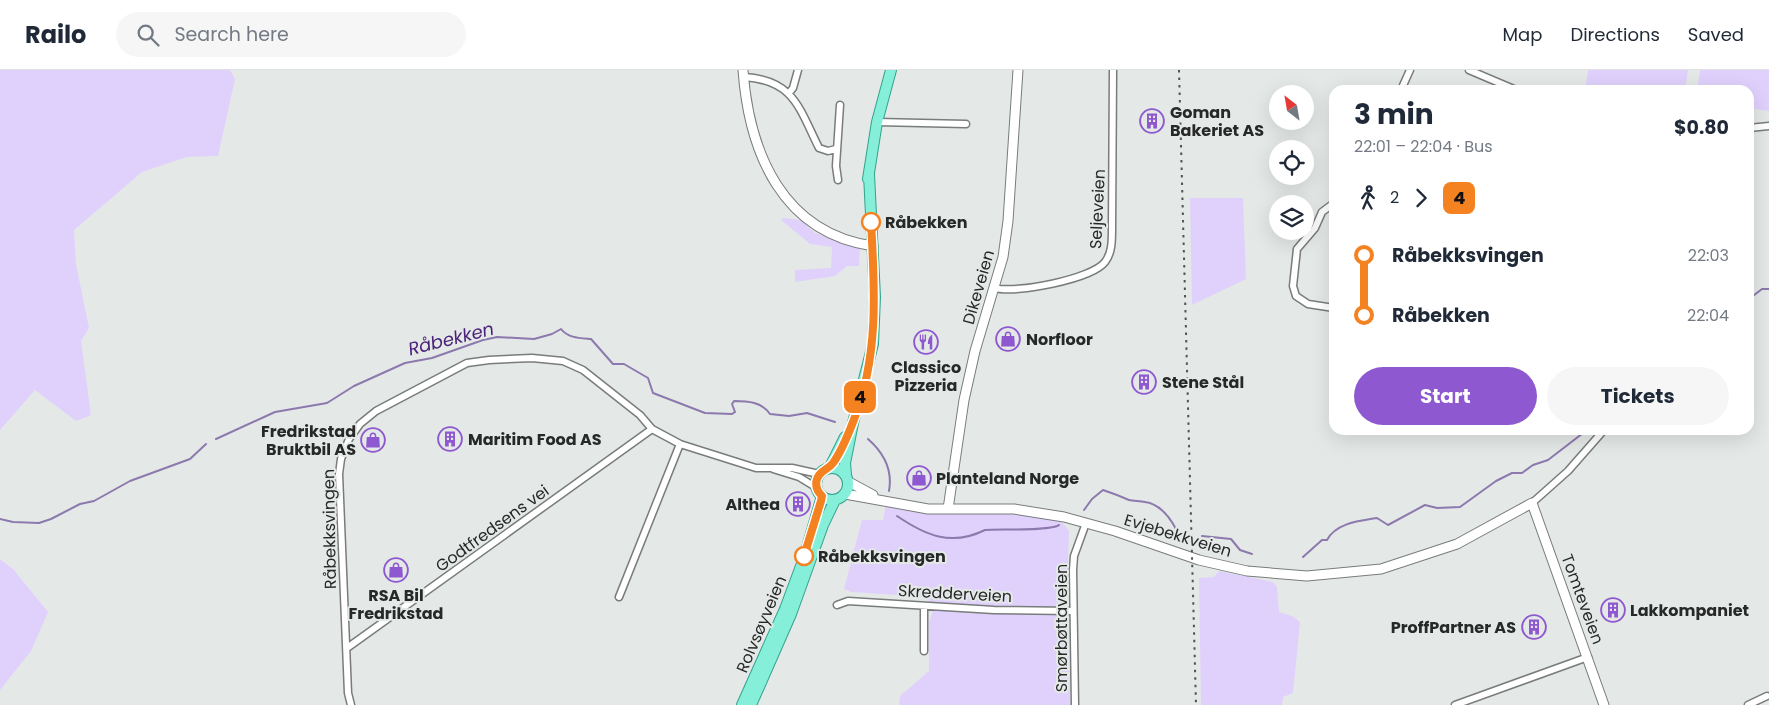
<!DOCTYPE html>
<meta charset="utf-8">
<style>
body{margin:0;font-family:Poppins,sans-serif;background:#f6f6f7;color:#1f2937;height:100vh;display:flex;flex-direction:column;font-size:19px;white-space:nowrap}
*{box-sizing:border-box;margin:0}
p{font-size:16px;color:#747a83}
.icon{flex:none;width:28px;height:28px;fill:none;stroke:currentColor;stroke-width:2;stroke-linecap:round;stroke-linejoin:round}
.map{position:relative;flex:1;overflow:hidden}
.panel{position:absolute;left:1329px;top:15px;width:425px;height:350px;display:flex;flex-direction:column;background:#fff;border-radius:15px;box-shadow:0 5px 20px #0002}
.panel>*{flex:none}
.badge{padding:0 10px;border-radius:8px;font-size:18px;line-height:32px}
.needle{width:32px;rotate:329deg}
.buttons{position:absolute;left:1269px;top:15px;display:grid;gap:10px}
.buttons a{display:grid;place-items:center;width:45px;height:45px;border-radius:50%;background:#fff;box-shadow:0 5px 20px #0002;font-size:25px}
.map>.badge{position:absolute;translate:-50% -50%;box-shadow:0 0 0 2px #fff}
.legs{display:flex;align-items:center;gap:8px;height:55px;padding:0 25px;font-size:16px}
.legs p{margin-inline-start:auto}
.head{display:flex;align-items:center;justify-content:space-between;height:85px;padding:0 25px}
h1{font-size:28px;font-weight:700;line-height:38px}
.cta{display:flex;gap:10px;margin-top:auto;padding:10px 25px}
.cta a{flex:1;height:58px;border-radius:30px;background:#8d58d0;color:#fff;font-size:20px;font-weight:700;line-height:58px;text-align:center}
.cta a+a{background:#f6f6f7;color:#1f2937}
ul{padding:0 25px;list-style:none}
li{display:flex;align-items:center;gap:18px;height:60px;font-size:19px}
li i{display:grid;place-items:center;width:8px;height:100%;margin:0 6px;background:currentColor}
li i::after{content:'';width:12px;height:12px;margin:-6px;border:4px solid;border-radius:50%;background:#fff}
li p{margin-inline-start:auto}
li:first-child i{background:linear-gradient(#0000 50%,currentColor 0)}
li:last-child i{background:linear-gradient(currentColor 50%,#0000 0)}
header{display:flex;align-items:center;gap:30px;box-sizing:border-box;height:70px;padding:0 25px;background:#fff;border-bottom:1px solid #e0e1e3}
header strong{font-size:24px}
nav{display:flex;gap:28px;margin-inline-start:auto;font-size:18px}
.search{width:350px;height:45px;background:#f6f6f7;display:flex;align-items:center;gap:12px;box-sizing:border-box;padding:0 18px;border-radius:28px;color:#747a83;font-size:19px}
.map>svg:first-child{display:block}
.green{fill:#e0d1fc}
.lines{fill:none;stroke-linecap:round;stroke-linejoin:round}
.stream{stroke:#8c79ad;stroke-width:2}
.street-casing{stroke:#787c7b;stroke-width:9}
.secondary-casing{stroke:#787c7b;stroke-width:11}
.primary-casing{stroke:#31a38c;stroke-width:12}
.street{stroke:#fff;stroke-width:6}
.secondary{stroke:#fff;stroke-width:9}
.primary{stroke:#86efda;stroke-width:10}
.rail{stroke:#505352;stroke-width:2;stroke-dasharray:2.5 5;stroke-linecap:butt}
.line-1-casing{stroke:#fff;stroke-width:11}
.line-1{stroke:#f58220;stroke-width:8}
.stop-1-dot{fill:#fff;stroke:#f58220;stroke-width:2.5}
.labels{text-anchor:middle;stroke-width:4;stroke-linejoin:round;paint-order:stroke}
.poi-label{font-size:16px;font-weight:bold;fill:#272928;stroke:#e4e9e7;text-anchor:start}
.street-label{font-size:16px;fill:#272928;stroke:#e4e9e7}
.stop-label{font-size:16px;font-weight:bold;fill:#272928;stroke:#e4e9e7;text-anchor:start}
.water-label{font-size:18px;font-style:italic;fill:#4b2279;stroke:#e4e9e7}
</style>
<header>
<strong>Railo</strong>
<div class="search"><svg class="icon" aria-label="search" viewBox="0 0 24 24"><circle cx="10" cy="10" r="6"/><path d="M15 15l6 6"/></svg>Search here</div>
<nav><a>Map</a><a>Directions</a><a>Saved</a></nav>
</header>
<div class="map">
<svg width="1769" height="635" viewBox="0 0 1769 635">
<rect width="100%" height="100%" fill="#e4e9e7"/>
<path class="green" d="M0,0H230L235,9L218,86L187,87L142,102L74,160L76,194L89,258L81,271L91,345L76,351L35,320L0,360Z
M1588,0H1688L1685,20H1585Z
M1700,0H1769V41L1749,38V20H1697Z
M1190,128H1243L1246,209L1192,235Z
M783,148L801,150L815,163L860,178L859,196H847L835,206L795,212V200L831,198L832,177L810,174L781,150Z
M886,435C914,440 942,444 970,444C996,445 1054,434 1069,461L1067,521L1061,529L1062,545L1068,550L1070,635H899L900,626L929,601V552L932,543L928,527L851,522L844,519L862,450H883Z
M0,489L13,499L48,542L31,581L0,620Z
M1219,501L1273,512L1277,517L1279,542L1292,546L1300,552L1293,623L1283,627L1282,635H1201L1199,508L1214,507Z"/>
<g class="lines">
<path class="stream" d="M1749,229L1762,219H1769
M216,369L275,342L327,333L354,316L405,293L432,288L483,270L497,267L534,269L552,264L561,259C568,268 579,268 591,269L613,294H624L648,308L653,323L705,343L732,344L735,342L732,334L734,331C748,331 762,332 770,344L789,346L807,343L835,352
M868,369C884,383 893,399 889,421
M1084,440L1092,429L1103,420C1112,423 1120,426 1129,430C1134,431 1140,431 1145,432C1160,434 1169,446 1176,459
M897,446C925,465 951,477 985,460C998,459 1052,461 1059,455
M0,449L13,452L39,453L51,449L80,434L94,431L130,411L190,389L206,374
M1202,466L1231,469L1240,480L1252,484
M1303,487L1322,470H1327C1336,453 1359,451 1377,448L1388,455L1425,435L1437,438L1460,437L1496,411L1512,403H1522L1533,395L1548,390L1587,360"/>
<g class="street-casing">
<path id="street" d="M1469,0L1516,20
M744,7C794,10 799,38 819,78L828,81L836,79
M1401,20L1410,0
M789,23L793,18L798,0
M877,52L966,54
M1749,58L1769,56
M838,110L836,96L840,35
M1334,133L1322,142L1315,158L1297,179L1293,216L1296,226L1308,234L1334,238
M995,218C1015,224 1092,209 1105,192C1112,183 1112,171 1112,159L1113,0
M773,399L799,407L817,418
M1532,433L1568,401L1604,360
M619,527L680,374
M837,535L848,531L994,540L1072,541
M347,578L652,359
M924,581V537
M351,635L348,623L339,404L341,389L349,369L360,354L376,341L467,293L489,290L532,288L563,291L583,300L640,345L652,359L680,374L756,398H792L819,404
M1075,635L1073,500L1074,486L1086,453
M1455,635L1588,587
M1748,635L1767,626"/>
</g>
<g class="secondary-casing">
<path id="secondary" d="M743,0C749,82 782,163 873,176
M849,412L873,425
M845,424L928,439H1014L1064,447L1115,461L1199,490L1247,501L1307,506L1381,499L1457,474L1532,433L1604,635
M948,439L964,330L975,281L1003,187L1008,151L1018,0"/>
</g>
<g class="primary-casing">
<path id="primary" d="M868,109L877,52L891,0
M830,397L845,367
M816 414a16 16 0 1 1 32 0a16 16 0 1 1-32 0Z
M846,404L845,393L853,353L873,274L875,227L869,104
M742,635L785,539L804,488L822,426
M751,635L791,544L823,455L835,430"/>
</g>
<use href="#street" class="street"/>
<use href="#secondary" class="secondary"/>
<use href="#primary" class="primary"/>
<path class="rail" d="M1179,0L1196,635"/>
</g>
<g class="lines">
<g class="line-1-casing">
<path id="line-1" d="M804,486L821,431L822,426C817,421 815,415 817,409C820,400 828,400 833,393C841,382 848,365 853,352C879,288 875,220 871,152"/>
</g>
<use href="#line-1" class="line-1"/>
</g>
<defs>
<g id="building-ring" transform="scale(1.25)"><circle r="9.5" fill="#e4e9e7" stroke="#8d58d0" stroke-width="1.5"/><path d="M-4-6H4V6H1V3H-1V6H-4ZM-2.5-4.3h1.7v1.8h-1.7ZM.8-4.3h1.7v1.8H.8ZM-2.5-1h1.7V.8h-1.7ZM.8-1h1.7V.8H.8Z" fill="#8d58d0"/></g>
<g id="shop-ring" transform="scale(1.25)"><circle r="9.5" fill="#e4e9e7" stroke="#8d58d0" stroke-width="1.5"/><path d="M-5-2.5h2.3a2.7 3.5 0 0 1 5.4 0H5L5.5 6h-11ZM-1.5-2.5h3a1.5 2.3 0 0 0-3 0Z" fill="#8d58d0"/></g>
<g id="restaurant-ring" transform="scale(1.25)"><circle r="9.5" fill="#e4e9e7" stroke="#8d58d0" stroke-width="1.5"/><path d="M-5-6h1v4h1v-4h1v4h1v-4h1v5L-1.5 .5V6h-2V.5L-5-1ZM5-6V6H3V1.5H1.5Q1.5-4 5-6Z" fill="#8d58d0"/></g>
</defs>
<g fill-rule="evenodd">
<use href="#building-ring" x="1152" y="51"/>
<use href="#shop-ring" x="1008" y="269"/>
<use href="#restaurant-ring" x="926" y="272"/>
<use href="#building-ring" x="1144" y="312"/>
<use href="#building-ring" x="450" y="369"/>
<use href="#shop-ring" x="373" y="370"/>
<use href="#shop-ring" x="919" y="408"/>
<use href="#building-ring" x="798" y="434"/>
<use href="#shop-ring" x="396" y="500"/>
<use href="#building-ring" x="1613" y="540"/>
<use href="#building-ring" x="1534" y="557"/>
</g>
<g class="stop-1-dot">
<circle cx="871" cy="152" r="9"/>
<circle cx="804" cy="486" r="9"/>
</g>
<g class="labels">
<g class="poi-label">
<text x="1170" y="48">Goman<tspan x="1170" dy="18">Bakeriet AS</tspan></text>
<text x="1026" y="275">Norfloor</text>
<text x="926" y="303" text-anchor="middle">Classico<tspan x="926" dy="18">Pizzeria</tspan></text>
<text x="1162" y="318">Stene Stål</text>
<text x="356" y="367" text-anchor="end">Fredrikstad<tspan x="356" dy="18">Bruktbil AS</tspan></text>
<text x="468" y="375">Maritim Food AS</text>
<text x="936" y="414">Planteland Norge</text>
<text x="780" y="440" text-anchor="end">Althea</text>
<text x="396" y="531" text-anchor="middle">RSA Bil<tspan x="396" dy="18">Fredrikstad</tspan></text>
<text x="1630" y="546">Lakkompaniet</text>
<text x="1516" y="563" text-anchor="end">ProffPartner AS</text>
</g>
<g class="street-label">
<text transform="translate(1097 139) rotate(-87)" y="6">Seljeveien</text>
<text transform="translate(978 217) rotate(-74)" y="6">Dikeveien</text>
<text transform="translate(492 458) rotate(-36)" y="6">Godtfredsens vei</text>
<text transform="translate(329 459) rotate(-91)" y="6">Råbekksvingen</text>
<text transform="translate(1178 465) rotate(17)" y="6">Evjebekkveien</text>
<text transform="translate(955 523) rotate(3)" y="6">Skredderveien</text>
<text transform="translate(1583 529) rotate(70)" y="6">Tomteveien</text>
<text transform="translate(761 554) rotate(-67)" y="6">Rolvsøyveien</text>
<text transform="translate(1061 558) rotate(-90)" y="6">Smørbøttaveien</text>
</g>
<g class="stop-label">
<text x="885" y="158">Råbekken</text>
<text x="818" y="492">Råbekksvingen</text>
</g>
<g class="water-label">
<text transform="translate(451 269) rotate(-14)" y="6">Råbekken</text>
</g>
</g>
</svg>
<div class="buttons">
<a><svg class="needle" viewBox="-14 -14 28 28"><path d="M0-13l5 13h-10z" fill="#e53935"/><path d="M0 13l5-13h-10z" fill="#747a83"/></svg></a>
<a><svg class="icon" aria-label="locate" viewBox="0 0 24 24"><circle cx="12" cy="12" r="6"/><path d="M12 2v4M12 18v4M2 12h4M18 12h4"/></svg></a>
<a><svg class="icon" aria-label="layers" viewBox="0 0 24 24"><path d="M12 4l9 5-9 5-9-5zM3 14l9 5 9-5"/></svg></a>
</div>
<b class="badge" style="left:860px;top:327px;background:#f58220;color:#111">4</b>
<section class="panel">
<div class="head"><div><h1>3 min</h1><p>22:01 – 22:04 · Bus</p></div><b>$0.80</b></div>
<div class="legs"><svg class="icon" aria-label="walk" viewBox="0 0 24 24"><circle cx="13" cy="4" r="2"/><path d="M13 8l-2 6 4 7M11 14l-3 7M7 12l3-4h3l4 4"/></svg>2<svg class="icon" aria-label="forward" viewBox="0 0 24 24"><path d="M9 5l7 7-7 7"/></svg><b class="badge" style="background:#f58220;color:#111">4</b></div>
<ul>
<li><i style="color:#f58220"></i><b>Råbekksvingen</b><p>22:03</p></li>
<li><i style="color:#f58220"></i><b>Råbekken</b><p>22:04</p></li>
</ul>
<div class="cta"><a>Start</a><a>Tickets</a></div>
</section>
</div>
